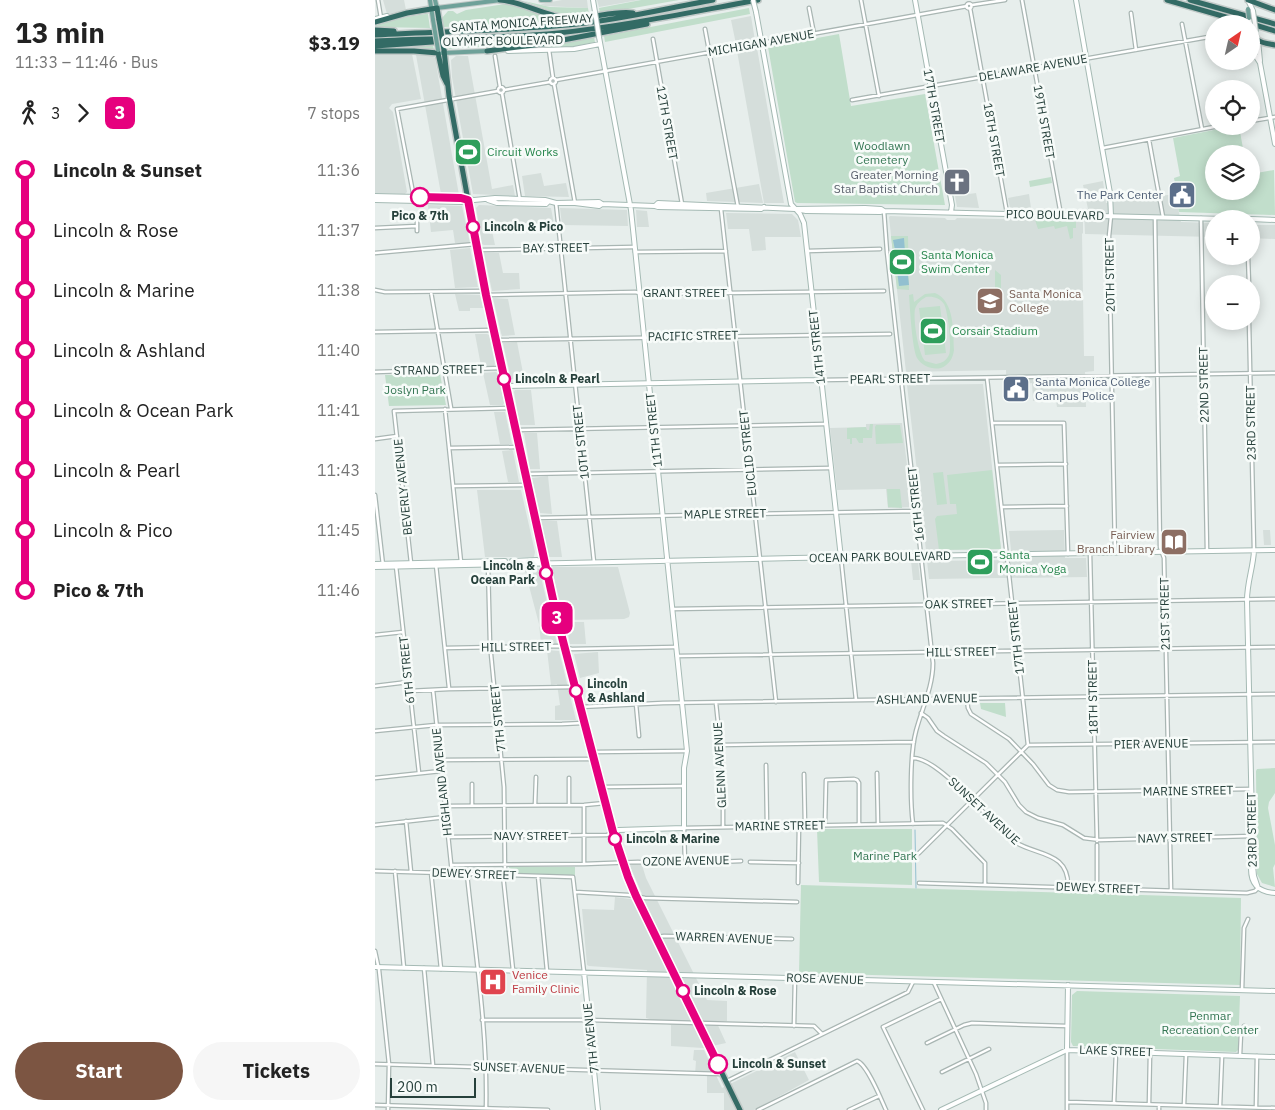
<!DOCTYPE html>
<meta charset="utf-8">
<style>
body{margin:0;font-family:"IBM Plex Sans",sans-serif;background:#f6f6f6;color:#222;height:100vh;display:flex;flex-direction:column;font-size:19px;white-space:nowrap}
*{box-sizing:border-box;margin:0}
p{font-size:16px;color:#767676}
.icon{flex:none;width:28px;height:28px;fill:none;stroke:currentColor;stroke-width:2;stroke-linecap:round;stroke-linejoin:round}
.map{position:relative;flex:1;overflow:hidden}
.panel{display:flex;flex-direction:column;background:#fff;width:375px}
.panel>*{flex:none}
.badge{padding:0 10px;border-radius:8px;font-size:18px;line-height:32px}
.needle{width:32px;rotate:34deg}
.buttons{position:absolute;left:830px;top:15px;display:grid;gap:10px}
.buttons a{display:grid;place-items:center;width:55px;height:55px;border-radius:50%;background:#fff;box-shadow:0 2px 12px #0003;font-size:25px}
.scale{position:absolute;left:15px;bottom:12px;width:86px;box-sizing:border-box;padding-left:5px;border:2px solid #26403b;border-top:0;font-size:14px;line-height:18px;white-space:nowrap;color:#26403b;-webkit-text-stroke:4px #f7fbf9;paint-order:stroke}
.map>.badge{position:absolute;translate:-50% -50%;box-shadow:0 0 0 2px #fff}
.legs{display:flex;align-items:center;gap:8px;height:55px;padding:0 15px;font-size:16px}
.legs p{margin-inline-start:auto}
.headline{display:flex;align-items:center;justify-content:space-between;height:85px;padding:0 15px}
h1{font-size:28px;font-weight:700;line-height:38px}
.primary-button{display:flex;gap:10px;margin-top:auto;padding:10px 15px}
.primary-button a{flex:1;height:58px;border-radius:30px;background:#7c5542;color:#fff;font-size:20px;font-weight:700;line-height:58px;text-align:center}
.primary-button a+a{background:#f6f6f6;color:#222}
ul{padding:0 15px;list-style:none}
li{display:flex;align-items:center;gap:18px;height:60px;font-size:19px}
li i{display:grid;place-items:center;width:8px;height:100%;margin:0 6px;background:currentColor}
li i::after{content:'';width:12px;height:12px;margin:-6px;border:4px solid;border-radius:50%;background:#fff}
li p{margin-inline-start:auto}
li:first-child i{background:linear-gradient(#0000 50%,currentColor 0)}
li:last-child i{background:linear-gradient(currentColor 50%,#0000 0)}
main{display:flex;flex:1;min-height:0}
.map>svg:first-child{display:block}
.built{fill:#d5dedb}
.green{fill:#c1decb;fill-rule:evenodd}
.water{fill:#92c0d0}
.lines{fill:none;stroke-linecap:round;stroke-linejoin:round}
.stream{stroke:#92c0d0;stroke-width:1}
.street-casing{stroke:#a9b6b3;stroke-width:5}
.secondary-casing{stroke:#a5bab4;stroke-width:6}
.primary-casing{stroke:#c2cac8;stroke-width:6}
.highway-casing{stroke:#c2cac8;stroke-width:8}
.street{stroke:#fff;stroke-width:2.5}
.secondary{stroke:#fff;stroke-width:4}
.primary{stroke:#6ea199;stroke-width:4}
.highway{stroke:#336b65;stroke-width:5}
.secondary-bridge-casing{stroke:#a5bab4;stroke-width:6;stroke-linecap:butt}
.primary-bridge-casing{stroke:#c2cac8;stroke-width:6;stroke-linecap:butt}
.highway-bridge-casing{stroke:#c2cac8;stroke-width:8;stroke-linecap:butt}
.secondary-bridge{stroke:#fff;stroke-width:4}
.primary-bridge{stroke:#6ea199;stroke-width:4}
.highway-bridge{stroke:#336b65;stroke-width:5}
.line-1-casing{stroke:#fff;stroke-width:11}
.line-1{stroke:#e6007e;stroke-width:8}
.stop-1-dot{fill:#fff;stroke:#e6007e;stroke-width:2.5}
.labels{text-anchor:middle;stroke-width:5;stroke-linejoin:round;paint-order:stroke}
.street-label{font-size:12px;fill:#26403b;stroke:#f7fbf9}
.park-label{font-size:12px;fill:#327552;stroke:#f7fbf9}
.leisure-label{font-size:12px;fill:#27864d;stroke:#f7fbf9;text-anchor:start}
.worship-label{font-size:12px;fill:#5b616d;stroke:#f7fbf9;text-anchor:end}
.service-label{font-size:12px;fill:#4e5e75;stroke:#f7fbf9;text-anchor:end}
.stop-label{font-size:12px;font-weight:bold;fill:#26403b;stroke:#f7fbf9;text-anchor:start}
.education-label{font-size:12px;fill:#785e54;stroke:#f7fbf9;text-anchor:start}
.health-label{font-size:12px;fill:#be3a42;stroke:#f7fbf9;text-anchor:start}
</style>
<main>
<section class="panel">
<div class="headline"><div><h1>13 min</h1><p>11:33 – 11:46 · Bus</p></div><b>$3.19</b></div>
<div class="legs"><svg class="icon" aria-label="walk" viewBox="0 0 24 24"><circle cx="13" cy="4" r="2"/><path d="M13 8l-2 6 4 7M11 14l-3 7M7 12l3-4h3l4 4"/></svg>3<svg class="icon" aria-label="forward" viewBox="0 0 24 24"><path d="M9 5l7 7-7 7"/></svg><b class="badge" style="background:#e6007e;color:#fff">3</b><p>7 stops</p></div>
<ul>
<li><i style="color:#e6007e"></i><b>Lincoln &amp; Sunset</b><p>11:36</p></li>
<li><i style="color:#e6007e"></i><span>Lincoln &amp; Rose</span><p>11:37</p></li>
<li><i style="color:#e6007e"></i><span>Lincoln &amp; Marine</span><p>11:38</p></li>
<li><i style="color:#e6007e"></i><span>Lincoln &amp; Ashland</span><p>11:40</p></li>
<li><i style="color:#e6007e"></i><span>Lincoln &amp; Ocean Park</span><p>11:41</p></li>
<li><i style="color:#e6007e"></i><span>Lincoln &amp; Pearl</span><p>11:43</p></li>
<li><i style="color:#e6007e"></i><span>Lincoln &amp; Pico</span><p>11:45</p></li>
<li><i style="color:#e6007e"></i><b>Pico &amp; 7th</b><p>11:46</p></li>
</ul>
<div class="primary-button"><a>Start</a><a>Tickets</a></div>
</section>
<div class="map">
<svg width="900" height="1110" viewBox="0 0 900 1110">
<rect width="100%" height="100%" fill="#e7eeec"/>
<path class="built" d="M8,0H29L31,10L12,14Z
M187,0H212L213,8L170,6L165,4Z
M222,0H264L224,7Z
M376,16L380,41L361,44L356,20Z
M382,48L409,203H389L362,51Z
M37,54L46,99L17,104L14,108L18,112L32,192L30,194L0,193V55Z
M41,55L58,56L60,58L84,195L66,194Z
M81,56H93L117,189L138,185L140,196L98,194L77,77L76,60Z
M166,173L169,186L191,183L194,197L150,196L147,176Z
M728,181L731,203L800,194L806,222L839,223V237L710,234L709,210L713,209L708,185Z
M384,184L388,203L332,201L331,193Z
M601,193L604,208L582,207L580,196Z
M654,194L656,208H635L633,198Z
M53,205L87,206L95,243H80L78,230L56,232Z
M104,205L176,208L179,224L115,222L120,245H109L107,244L101,208Z
M185,208L252,210L253,226L187,225Z
M261,210L272,211L274,227H262Z
M351,213L417,214L423,220L426,237H390L391,250L377,251L374,229H353Z
M515,216L570,218L572,220H580L582,218L708,221V233L707,234L709,356H719V371L710,372L711,407H682L681,401H658L657,383L651,384V401H632L631,370L531,372L514,217Z
M876,225H900V239L876,238Z
M95,248L103,287L80,288L75,250Z
M109,253H124L128,273H144L145,289L117,291Z
M80,294L105,295L108,308H95V311H84Z
M118,298L133,299L140,335L127,336L126,333Z
M100,334H112L114,335L120,364L119,366H106Z
M142,342L149,378L136,379L128,343Z
M121,372L123,374L129,403L128,405H115L108,373Z
M608,384L626,549L551,550L532,385Z
M140,390H156L160,425H145L139,392Z
M119,412H130L137,444H125Z
M527,423L537,507L513,508L511,489L462,490L455,428L491,427V424Z
M149,433H162L165,469H155Z
M137,450L138,451L144,482H133L127,451Z
M173,476L177,514L165,513L157,478Z
M102,490H146L160,552L159,557H110Z
M166,521H182L187,557H174Z
M689,530L690,558H711L712,577L554,579L552,561L637,560L634,531Z
M888,530H895L896,545H889Z
M536,561H543L545,580H538Z
M149,567L164,569L182,644H166L164,624Z
M178,567H243L255,613L254,617L249,619L189,620L177,569Z
M191,622H209L211,644H195Z
M172,650L184,651L201,720H180V706L185,705L182,684L176,685Z
M223,652L224,673L205,678L199,654Z
M257,864L267,865L271,878L332,1000L352,1001V1021H341L351,1043L328,1048L296,1046V1025L271,1018L272,970L214,966L212,965L207,909L239,910L240,897L255,899L267,894L255,866Z
M319,1050H329L347,1088L420,1052L434,1080L379,1110H349V1093H332V1075H320L321,1061L318,1060Z"/>
<path class="green" d="M266,0H304L225,14L224,8Z
M149,1L175,7L213,8L214,14H184Z
M137,3L182,18V21L69,27L67,18L73,11H78L82,14L91,10Z
M374,8L375,14L230,42L229,36Z
M51,14H53L55,28L0,27V25L31,17Z
M464,34L476,106L550,94L570,205L422,203L420,202L393,47Z
M196,36L160,43L73,49L72,43Z
M219,37L220,42L196,47H176L175,45Z
M58,45L59,50L16,47Z
M859,126H864L869,154H839V191H876V174L899,170L900,215L804,212L799,189H801L799,178L805,176L798,138Z
M676,177L677,183L655,187L654,181Z
M660,220L701,222V228H698V238L695,239L692,226L680,229L679,226L663,229Z
M516,236H533L534,290L522,289Z
M620,270L626,275V293H620Z
M560,293C580,301 578,332 579,350C578,358 574,365 566,368C557,370 547,366 542,358C537,348 535,308 534,295L538,294L539,302L550,294ZM551,297C558,296 565,298 569,304C573,311 577,348 574,355C571,361 567,363 561,364L550,361C543,353 538,319 540,309C542,303 546,300 551,297Z
M565,306L571,353L550,355L544,308Z
M65,374L71,405L14,406L10,375Z
M495,424H498L497,438H488V443H484L481,438H477V444H475V439H472V428L491,427L492,430H494Z
M501,425H525L528,443L501,444L500,427Z
M617,470L626,549L564,550L560,519L562,516L582,514L581,504H575L572,475Z
M568,472L572,504L562,505L558,473Z
M512,489H525L527,508L513,507Z
M605,703H630L631,717L606,709Z
M900,768V793L894,802L893,808L900,845V864L898,868L900,887L887,883L882,874L881,771L882,769Z
M442,829H537V885L444,882Z
M134,867H200V875L134,874Z
M426,885L866,898L865,985L424,973Z
M702,991L865,996L863,1050L861,1052L698,1046L696,1042L697,995Z"/>
<path class="water" d="M529,238L530,252H527V250H520L518,240Z
M534,263V265L532,266L534,285L524,286L521,264Z"/>
<g class="lines">
<path class="stream" d="M540,830L541,888"/>
<g class="street-casing">
<path id="street" d="M3,0L6,18
M486,0L504,96
M647,0L686,215
M591.5 6a2.5 2.5 0 1 1 5 0a2.5 2.5 0 1 1-5 0Z
M597,5L630,0
M434,8L439,34
M595,8L632,213
M756,13L761,50
M807,24L827,129
M330,29L363,207
M278,39L307,204
M174,50L178,78
M120,56L125,87
M175 81a3 3 0 1 1 6 0a3 3 0 1 1-6 0Z
M181,80L592,6
M179,84L200,203
M123 90a3 3 0 1 1 6 0a3 3 0 1 1-6 0Z
M129,90L175,82
M127,93L145,200
M477,100L839,36
M876,121L900,117
M774,140L788,217
M728,148L844,126
M39,198L22,109L123,91
M181,203L219,562
M346,209L401,702
M509,211L512,252L558,663C558,687 547,708 541,731C535,753 535,801 538,824
M736,216L734,236L740,552
M780,218L785,547L789,558L796,890
M826,218L832,551
M42,220V231
M0,228L42,226
M104,250L259,247
M432,251L505,249
M260,252L351,251
M0,253L101,244
M873,256L874,284
M0,290L10,292L110,291
M56,292L76,408
M112,295L260,292L269,294L509,291
M874,321L879,550
M0,332L118,330
M123,340L515,334
M0,372L126,368
M446,380L900,373
M70,409L86,562
M617,423H689L693,554
M142,430L451,424
M0,439L22,436
M74,448L143,447
M622,465L691,464
M151,474L455,468
M79,486L152,485
M0,495L8,565
M627,507L692,506
M160,518L541,511
M715,553L722,841
M466,558L481,700
M36,563L19,411L135,408
M61,565L74,688
M113,565L115,644L129,787L130,875
M21,566L44,773
M298,609L900,599
M0,635L28,632
M70,648L183,646L197,649L301,647
M302,656L900,647
M0,686L33,682
M58,690L77,873
M34,691L74,689L200,687
M592,700L593,708L596,714L634,739L658,764L674,785L682,790L694,792L876,789
M341,703L348,771V827
M261,704L264,736
M205,707L288,703L900,694
M546,713L553,718L562,731L569,736L611,763L630,782L644,805L651,812L663,818L688,825L709,838L725,840L877,836
M0,731L61,725L187,724L208,723
M345,745L539,742
M653,745L900,742
M218,752L312,751
M537,758C562,756 614,820 634,838C656,857 695,848 693,888
M65,760L218,759
M391,765L392,826
M502,773L503,824
M429,774L430,825
M0,778L66,771
M97,784V806
M227,787L309,786
M160,805L161,777
M194,805V778
M209,805V864
M70,806L209,805L230,803
M31,821L36,872
M0,825L71,817
M450,825L451,780L479,779L482,780L484,783V824
M74,837L232,835L238,832
M722,845V888
M544,853L653,745L612,378
M375,862L424,863
M310,863L309,828L568,823L577,829L610,863V885
M76,865L209,864L263,862L290,864L366,861
M0,871L198,877L209,972
M20,871L29,968
M56,872L66,969
M92,874C100,952 113,1031 111,1110
M128,875L138,970
M163,876L172,971
M423,883L424,826
M544,883L872,893L880,891L883,888
M200,892L253,895L270,898L422,902
M281,937L289,936L417,939
M0,951L4,970L14,1064L13,1110
M49,968L58,1065
M559,983L601,1074L611,1103V1110
M867,990L869,928L873,919
M107,1020H214L439,1026L447,1034
M419,1026L420,978
M552,1043L589,1025L597,1023L692,1026
M692,1050V1110
M865,1055L866,1033L869,1026
M0,1064L346,1074
M567,1072L614,1049
M352,1081L533,992L538,982
M693,1102L900,1108
M739,1103L741,1052
M774,1104L775,1054
M0,1105L173,1110
M809,1105L811,1055
M845,1106L847,1056
M881,1107L882,1056
M383,1110L482,1061C492,1064 506,1099 511,1110
M474,1110L504,1096
M548,1110L508,1027L566,999
M784,1110V1105"/>
</g>
<g class="secondary-casing">
<path id="secondary" d="M218,0L220,12
M540,0L577,205L576,212
M701,0L735,193L736,216
M873,0L878,11
M381,12L416,204L425,214L429,223L466,558
M0,19L12,16
M876,35L880,55L885,63L900,144
M224,37L256,210L312,751L309,768V828L243,830L238,832
M883,40L885,61
M133,51L199,49L225,44
M0,196L86,198L99,200L120,198L170,200L181,203L224,202L227,204L280,206L283,207L386,209L389,207
M0,200L87,202L93,200
M113,200L122,203L171,204L173,202
M200,203L224,206L227,204
M280,206L283,203L420,209L490,208L506,209L509,211
M420,209L431,211L505,212L509,211L851,219
M876,219L900,220
M131,386L446,380
M879,551C878,568 872,583 872,600L878,865L879,876L883,888
M137,561L162,560L167,562
M0,564L130,561
M0,567L419,558L900,550
M876,869C876,885 884,892 900,893
M0,967L900,991
M209,972L223,1110
M692,1050L693,985
M566,1110L692,1050L900,1057"/>
</g>
<g class="primary-casing">
<path id="primary" d="M55,0L58,20
M60,0L62,8L126,0
M166,0H175
M67,53L112,51"/>
</g>
<g class="highway-casing">
<path id="highway" d="M125,0C149,2 169,16 192,18C215,20 238,10 258,13
M792,0L875,24
M815,0L900,24
M873,0L900,10
M0,22L32,13L62,8L64,20
M877,24L900,31
M876,26C881,43 884,42 900,45
M0,30L19,31
M0,35C67,31 135,31 202,24C248,19 293,8 338,0
M0,41C61,38 123,39 183,33C250,26 316,12 383,0
M0,46L72,41
M69,50L74,96L101,244L159,518L187,640L238,832L253,877L261,897L365,1110
M0,51H39L63,53L68,76L72,84
M112,51L167,44L272,24"/>
</g>
<use href="#street" class="street"/>
<use href="#secondary" class="secondary"/>
<use href="#primary" class="primary"/>
<use href="#highway" class="highway"/>
<g class="secondary-bridge-casing">
<path id="secondary-bridge" d="M378,0L381,12
M878,11L881,32
M220,12L224,37
M874,18L875,24"/>
</g>
<g class="primary-bridge-casing">
<path id="primary-bridge" d="M873,9L874,18
M58,20L63,50"/>
</g>
<g class="highway-bridge-casing">
<path id="highway-bridge" d="M64,20L69,50"/>
</g>
<use href="#secondary-bridge" class="secondary-bridge"/>
<use href="#primary-bridge" class="primary-bridge"/>
<use href="#highway-bridge" class="highway-bridge"/>
</g>
<g class="lines">
<g class="line-1-casing">
<path id="line-1" d="M45,197L86,198L93,200L111,295L183,622L238,832L253,877L261,896L343,1064"/>
</g>
<use href="#line-1" class="line-1"/>
</g>
<defs>
<g id="stadium-square" transform="scale(1.4375)"><rect x="-9" y="-9" width="18" height="18" rx="4" fill="#2e9e5b" stroke="#f7fbf9"/><path d="M0-5a6.5 5 0 1 0 0 10a6.5 5 0 1 0 0-10ZM-3.5-1.8h7v3.6h-7Z" fill="#fff"/></g>
<g id="church-square" transform="scale(1.4375)"><rect x="-9" y="-9" width="18" height="18" rx="4" fill="#6b7280" stroke="#f7fbf9"/><path d="M-1.2-6h2.4v3.5h3.3v2.4h-3.3V6h-2.4V-.1h-3.3v-2.4h3.3Z" fill="#fff"/></g>
<g id="civic-square" transform="scale(1.4375)"><rect x="-9" y="-9" width="18" height="18" rx="4" fill="#5c6f8a" stroke="#f7fbf9"/><path d="M-.6-6.5H3V-4.5H.6V-3L4-1V1h2V6H-6V1h2V-1L-.6-3ZM-1.2 2.5V6h2.4V2.5Z" fill="#fff"/></g>
<g id="university-square" transform="scale(1.4375)"><rect x="-9" y="-9" width="18" height="18" rx="4" fill="#8d6e63" stroke="#f7fbf9"/><path d="M0-5L7-2L0 1L-7-2ZM-4 1L0 2.5L4 1V4Q0 6-4 4Z" fill="#fff"/></g>
<g id="library-square" transform="scale(1.4375)"><rect x="-9" y="-9" width="18" height="18" rx="4" fill="#8d6e63" stroke="#f7fbf9"/><path d="M-6-4Q-3-5.5-.7-3.5V5Q-3 3-6 4ZM6-4Q3-5.5 .7-3.5V5Q3 3 6 4Z" fill="#fff"/></g>
<g id="hospital-square" transform="scale(1.4375)"><rect x="-9" y="-9" width="18" height="18" rx="4" fill="#e0444e" stroke="#f7fbf9"/><path d="M-5-5h3v3.5h4V-5h3V5h-3V1.5h-4V5h-3Z" fill="#fff"/></g>
</defs>
<g fill-rule="evenodd">
<use href="#stadium-square" x="93" y="152"/>
<use href="#church-square" x="582" y="182"/>
<use href="#civic-square" x="807" y="195"/>
<use href="#stadium-square" x="527" y="262"/>
<use href="#university-square" x="615" y="301"/>
<use href="#stadium-square" x="558" y="331"/>
<use href="#civic-square" x="641" y="389"/>
<use href="#library-square" x="799" y="542"/>
<use href="#stadium-square" x="605" y="562"/>
<use href="#hospital-square" x="118" y="982"/>
</g>
<g class="stop-1-dot">
<circle cx="45" cy="197" r="9"/>
<circle cx="98" cy="227" r="6"/>
<circle cx="129" cy="379" r="6"/>
<circle cx="171" cy="573" r="6"/>
<circle cx="201" cy="691" r="6"/>
<circle cx="240" cy="839" r="6"/>
<circle cx="308" cy="991" r="6"/>
<circle cx="343" cy="1064" r="9"/>
</g>
<g class="labels">
<g class="street-label">
<text transform="translate(147 23) rotate(-4)" y="4">SANTA MONICA FREEWAY</text>
<text transform="translate(128 41) rotate(-1)" y="4">OLYMPIC BOULEVARD</text>
<text transform="translate(386 43) rotate(-10)" y="4">MICHIGAN AVENUE</text>
<text transform="translate(658 68) rotate(-10)" y="4">DELAWARE AVENUE</text>
<text transform="translate(559 106) rotate(80)" y="4">17TH STREET</text>
<text transform="translate(669 122) rotate(80)" y="4">19TH STREET</text>
<text transform="translate(292 123) rotate(80)" y="4">12TH STREET</text>
<text transform="translate(619 140) rotate(80)" y="4">18TH STREET</text>
<text transform="translate(680 215) rotate(1)" y="4">PICO BOULEVARD</text>
<text transform="translate(181 248) rotate(-1)" y="4">BAY STREET</text>
<text transform="translate(735 275) rotate(-91)" y="4">20TH STREET</text>
<text x="310" y="297">GRANT STREET</text>
<text transform="translate(318 336) rotate(-1)" y="4">PACIFIC STREET</text>
<text transform="translate(442 347) rotate(-96)" y="4">14TH STREET</text>
<text transform="translate(64 370) rotate(-1)" y="4">STRAND STREET</text>
<text transform="translate(515 379) rotate(-1)" y="4">PEARL STREET</text>
<text transform="translate(829 385) rotate(-91)" y="4">22ND STREET</text>
<text transform="translate(876 423) rotate(-91)" y="4">23RD STREET</text>
<text transform="translate(279 430) rotate(-96)" y="4">11TH STREET</text>
<text transform="translate(206 442) rotate(-96)" y="4">10TH STREET</text>
<text transform="translate(373 453) rotate(-96)" y="4">EUCLID STREET</text>
<text transform="translate(28 487) rotate(-96)" y="4">BEVERLY AVENUE</text>
<text transform="translate(541 504) rotate(-96)" y="4">16TH STREET</text>
<text transform="translate(350 514) rotate(-1)" y="4">MAPLE STREET</text>
<text transform="translate(505 557) rotate(-1)" y="4">OCEAN PARK BOULEVARD</text>
<text transform="translate(584 604) rotate(-1)" y="4">OAK STREET</text>
<text transform="translate(790 614) rotate(-91)" y="4">21ST STREET</text>
<text transform="translate(641 637) rotate(-96)" y="4">17TH STREET</text>
<text transform="translate(141 647) rotate(-1)" y="4">HILL STREET</text>
<text transform="translate(586 652) rotate(-1)" y="4">HILL STREET</text>
<text transform="translate(32 670) rotate(-96)" y="4">6TH STREET</text>
<text transform="translate(718 697) rotate(-91)" y="4">18TH STREET</text>
<text transform="translate(552 699) rotate(-1)" y="4">ASHLAND AVENUE</text>
<text transform="translate(123 718) rotate(-96)" y="4">7TH STREET</text>
<text transform="translate(776 744) rotate(-1)" y="4">PIER AVENUE</text>
<text transform="translate(345 765) rotate(-93)" y="4">GLENN AVENUE</text>
<text transform="translate(67 782) rotate(-96)" y="4">HIGHLAND AVENUE</text>
<text transform="translate(813 791) rotate(-1)" y="4">MARINE STREET</text>
<text transform="translate(609 811) rotate(43)" y="4">SUNSET AVENUE</text>
<text transform="translate(405 826) rotate(-1)" y="4">MARINE STREET</text>
<text transform="translate(877 830) rotate(-91)" y="4">23RD STREET</text>
<text x="156" y="840">NAVY STREET</text>
<text transform="translate(800 838) rotate(-1)" y="4">NAVY STREET</text>
<text transform="translate(311 861) rotate(-1)" y="4">OZONE AVENUE</text>
<text transform="translate(99 874) rotate(2)" y="4">DEWEY STREET</text>
<text transform="translate(723 888) rotate(2)" y="4">DEWEY STREET</text>
<text transform="translate(349 938) rotate(2)" y="4">WARREN AVENUE</text>
<text transform="translate(450 979) rotate(2)" y="4">ROSE AVENUE</text>
<text transform="translate(216 1038) rotate(-96)" y="4">7TH AVENUE</text>
<text transform="translate(741 1051) rotate(2)" y="4">LAKE STREET</text>
<text transform="translate(144 1068) rotate(2)" y="4">SUNSET AVENUE</text>
</g>
<g class="park-label">
<text x="507" y="150">Woodlawn<tspan x="507" dy="14">Cemetery</tspan></text>
<text x="40" y="394">Joslyn Park</text>
<text x="510" y="860">Marine Park</text>
<text x="835" y="1020">Penmar<tspan x="835" dy="14">Recreation Center</tspan></text>
</g>
<g class="leisure-label">
<text x="112" y="156">Circuit Works</text>
<text x="546" y="259">Santa Monica<tspan x="546" dy="14">Swim Center</tspan></text>
<text x="577" y="335">Corsair Stadium</text>
<text x="624" y="559">Santa<tspan x="624" dy="14">Monica Yoga</tspan></text>
</g>
<g class="worship-label">
<text x="563" y="179">Greater Morning<tspan x="563" dy="14">Star Baptist Church</tspan></text>
</g>
<g class="service-label">
<text x="788" y="199">The Park Center</text>
<text x="660" y="386" text-anchor="start">Santa Monica College<tspan x="660" dy="14">Campus Police</tspan></text>
</g>
<g class="stop-label">
<text x="45" y="220" text-anchor="middle">Pico &amp; 7th</text>
<text x="109" y="231">Lincoln &amp; Pico</text>
<text x="140" y="383">Lincoln &amp; Pearl</text>
<text x="160" y="570" text-anchor="end">Lincoln &amp;<tspan x="160" dy="14">Ocean Park</tspan></text>
<text x="212" y="688">Lincoln<tspan x="212" dy="14">&amp; Ashland</tspan></text>
<text x="251" y="843">Lincoln &amp; Marine</text>
<text x="319" y="995">Lincoln &amp; Rose</text>
<text x="357" y="1068">Lincoln &amp; Sunset</text>
</g>
<g class="education-label">
<text x="634" y="298">Santa Monica<tspan x="634" dy="14">College</tspan></text>
<text x="780" y="539" text-anchor="end">Fairview<tspan x="780" dy="14">Branch Library</tspan></text>
</g>
<g class="health-label">
<text x="137" y="979">Venice<tspan x="137" dy="14">Family Clinic</tspan></text>
</g>
</g>
</svg>
<div class="buttons">
<a><svg class="needle" viewBox="-14 -14 28 28"><path d="M0-13l5 13h-10z" fill="#e53935"/><path d="M0 13l5-13h-10z" fill="#767676"/></svg></a>
<a><svg class="icon" aria-label="locate" viewBox="0 0 24 24"><circle cx="12" cy="12" r="6"/><path d="M12 2v4M12 18v4M2 12h4M18 12h4"/></svg></a>
<a><svg class="icon" aria-label="layers" viewBox="0 0 24 24"><path d="M12 4l9 5-9 5-9-5zM3 14l9 5 9-5"/></svg></a>
<a>+</a>
<a>−</a>
</div>
<div class="scale">200 m</div>
<b class="badge" style="left:182px;top:618px;background:#e6007e;color:#fff">3</b>
</div>
</main>
